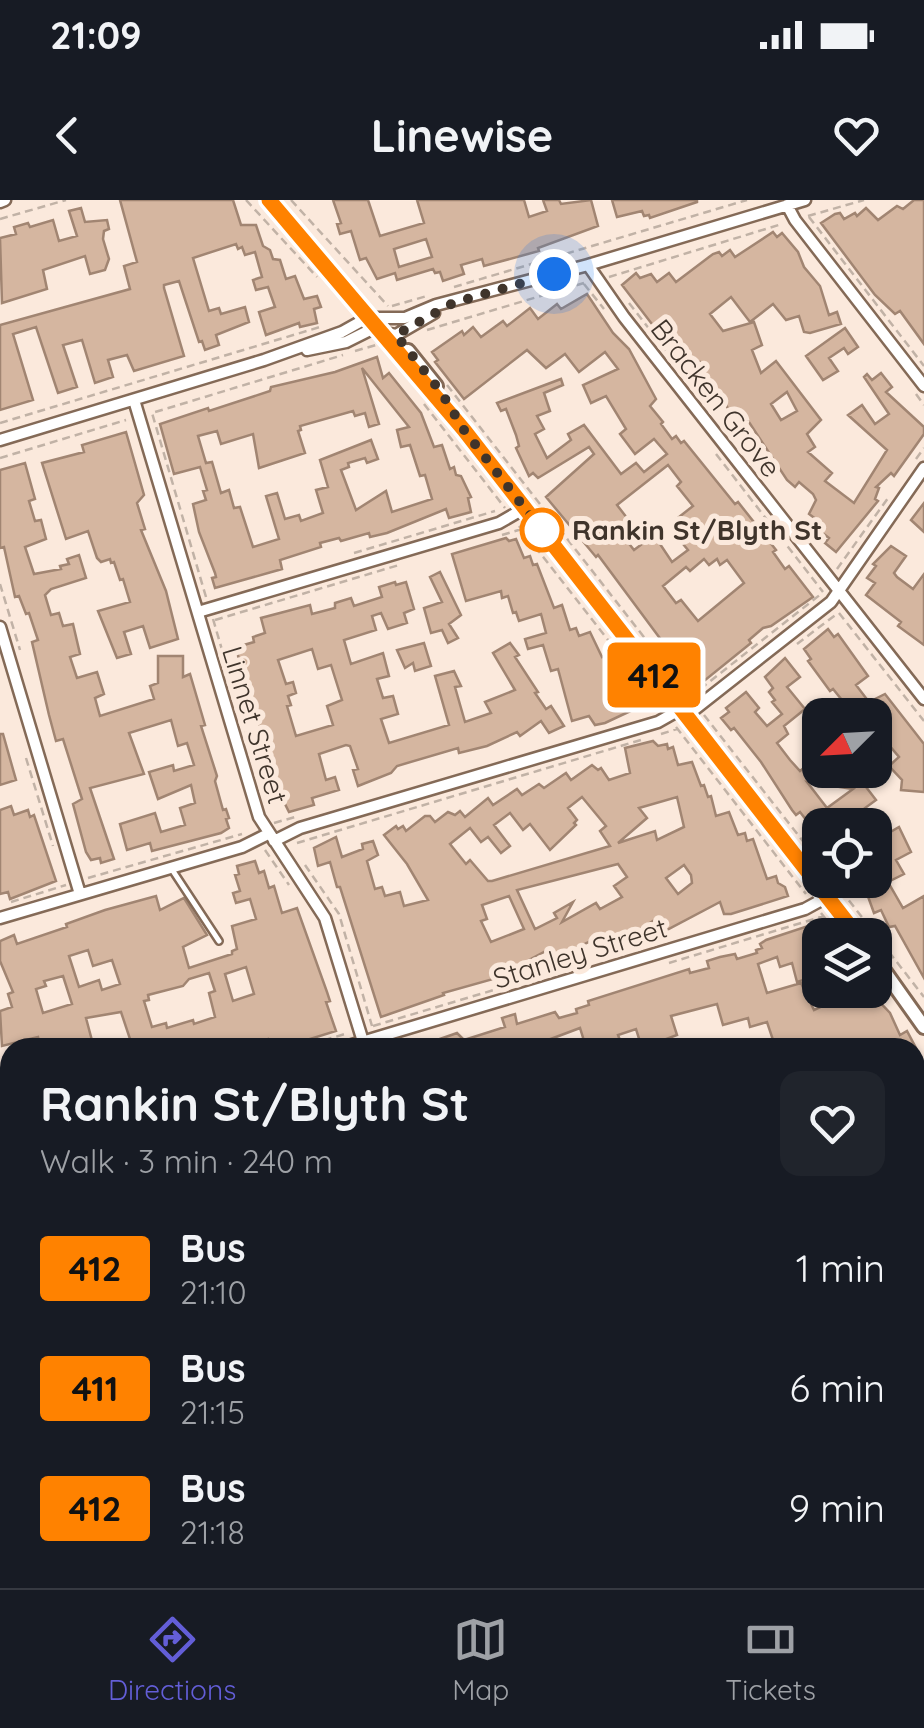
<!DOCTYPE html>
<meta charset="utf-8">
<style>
body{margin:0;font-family:Quicksand,sans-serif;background:#20242c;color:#f1f3f6;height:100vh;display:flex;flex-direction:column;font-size:38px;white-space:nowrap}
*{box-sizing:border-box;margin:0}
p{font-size:32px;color:#9ea1a6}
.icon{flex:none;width:55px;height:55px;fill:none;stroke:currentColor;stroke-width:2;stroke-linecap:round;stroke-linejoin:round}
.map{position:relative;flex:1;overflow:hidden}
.sheet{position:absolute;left:0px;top:838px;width:925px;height:552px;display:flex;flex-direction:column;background:#171b24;border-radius:30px 30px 0 0;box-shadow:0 2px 8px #0004}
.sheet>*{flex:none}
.badge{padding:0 20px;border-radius:8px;font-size:35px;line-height:65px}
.needle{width:65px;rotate:246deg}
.fabs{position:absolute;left:802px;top:498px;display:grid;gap:20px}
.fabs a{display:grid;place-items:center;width:90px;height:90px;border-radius:20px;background:#171b24;box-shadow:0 2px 8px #0004;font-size:50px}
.you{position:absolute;width:50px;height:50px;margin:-25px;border:8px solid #fff;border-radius:50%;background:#1a73e8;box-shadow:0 0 0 15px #1a73e833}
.map>.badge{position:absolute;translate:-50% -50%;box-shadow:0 0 0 5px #fff}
.round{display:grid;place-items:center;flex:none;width:105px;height:105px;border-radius:20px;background:#20242c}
.summary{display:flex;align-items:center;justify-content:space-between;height:170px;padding:0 40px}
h1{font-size:48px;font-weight:800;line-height:75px}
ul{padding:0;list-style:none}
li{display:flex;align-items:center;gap:30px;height:120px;padding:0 40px}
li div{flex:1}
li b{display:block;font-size:38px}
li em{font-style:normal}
li .badge{min-width:110px;font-weight:700;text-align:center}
.status{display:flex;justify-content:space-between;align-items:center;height:70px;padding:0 50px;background:#171b24;direction:ltr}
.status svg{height:28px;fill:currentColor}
header{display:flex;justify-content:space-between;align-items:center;height:130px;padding:0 40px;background:#171b24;font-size:45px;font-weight:800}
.tabs{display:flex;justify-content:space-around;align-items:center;height:140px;border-top:2px solid #363941;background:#171b24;font-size:28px;color:#9ea1a6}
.tabs a{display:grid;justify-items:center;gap:5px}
.tabs .on{color:#635ed7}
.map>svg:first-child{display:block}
.commercial{fill:#ecddef}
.building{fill:#d5b6a0;stroke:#a18572;stroke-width:2.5;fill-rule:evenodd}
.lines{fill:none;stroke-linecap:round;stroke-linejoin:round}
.service-casing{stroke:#846a57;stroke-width:10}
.minor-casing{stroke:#846a57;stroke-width:15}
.tertiary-casing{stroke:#846a57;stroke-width:18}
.secondary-casing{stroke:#846a57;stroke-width:20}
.path{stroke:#c1b2a6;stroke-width:2.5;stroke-dasharray:8 5;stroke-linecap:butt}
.service{stroke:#fff;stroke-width:5}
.minor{stroke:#fff;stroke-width:10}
.tertiary{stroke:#fff;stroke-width:12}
.secondary{stroke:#fbdfd3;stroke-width:15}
.line-casing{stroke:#fff;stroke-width:22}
.line{stroke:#ff8200;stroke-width:15}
.walk{stroke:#3f342b;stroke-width:10;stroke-dasharray:0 18}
.stop-dot{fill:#fff;stroke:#ff8200;stroke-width:5}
.labels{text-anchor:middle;stroke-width:10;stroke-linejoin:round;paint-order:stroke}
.street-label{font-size:28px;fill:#3f342b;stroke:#fbe9dc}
.stop-label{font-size:28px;font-weight:bold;fill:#3f342b;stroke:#fbe9dc;text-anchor:start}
</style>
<div class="status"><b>21:09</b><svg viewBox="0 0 49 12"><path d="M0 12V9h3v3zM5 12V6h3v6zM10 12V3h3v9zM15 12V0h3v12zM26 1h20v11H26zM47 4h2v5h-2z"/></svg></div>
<header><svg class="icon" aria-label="back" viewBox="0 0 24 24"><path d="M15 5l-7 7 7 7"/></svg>Linewise<svg class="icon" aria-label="heart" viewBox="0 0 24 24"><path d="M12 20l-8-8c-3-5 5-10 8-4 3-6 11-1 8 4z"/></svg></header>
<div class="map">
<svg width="924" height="1388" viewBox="0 0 924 1388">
<rect width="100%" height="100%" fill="#fbe9dc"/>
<path class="commercial" d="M915,971L924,977V1070L915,1064Z"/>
<path class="building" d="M120,0H233L241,25H256L263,46L270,50L273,59L280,60L286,79L295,76L304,99L317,96L321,107L314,109L317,123L300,127L299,123L266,135L259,112L275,107L268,87L256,90L253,80L262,77L255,52L245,55L242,47L238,49L236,44L193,58L209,111L219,108L221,114L245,107L249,122L216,135L219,145L205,150L202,141L199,142L179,81L164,85V88L184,156L134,171L127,155L108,160L113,177L95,183L82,140L63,145L77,187L58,193L36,127L13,134L33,200L0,210V125L130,89L124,66L137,62Z
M333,0H368L380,36L424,23L417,0H524L529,17L547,11L543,0H559L561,4L591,0L598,26L538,48L539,51L484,66L482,59L461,65L464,74L443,81L440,72L435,73L433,69L397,80L395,73L377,79L366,58L360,60L351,31L340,34L337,24L341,23ZM426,39L432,57L399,67L394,49Z
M612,0H697V2L650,18L649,15L644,16L642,11L617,17Z
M914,0H924V144L900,111L895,114L875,95L821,23L835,14L840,13L844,19L855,13L857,16L866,8L878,20L897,6L903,9Z
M81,8L85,22L107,20L109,29L104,31L103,39L109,59L105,70L90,74L85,56L43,70L47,89L2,103L0,38L16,34L14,27L28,23L30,27L53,20L59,41L77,36L69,11Z
M773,32L777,37L782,33L798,52L804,67L820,86L829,115L837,112L841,124L810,133L804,132L799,116L786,120L773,104L750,122L731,97L710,114L723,131L754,122L762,145L752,150L761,173L776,161L821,220L807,234L815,247L808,252L832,273L825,281L854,303L887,250L848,215L862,205L875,224L889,214L864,177L867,174L872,180L881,173L892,187L886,192L924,227V234L894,276L891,273L876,287L879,288L875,299L878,301L836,352L825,343L829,338L812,325L817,320L809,314L816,300L813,294L799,282L795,287L787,280L745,216L736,222L717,190L712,191L700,162L691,164L688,155L681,157L675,139L668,145L622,85L636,73L640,78L651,74L657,82L669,73L676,82L713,54L719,52L722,56L730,50L735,57ZM787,192L797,211L781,220L771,204Z
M587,94L613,133L629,149L656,199L650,206L663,222L661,224L672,239L676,236L681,243L684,241L735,304L738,302L776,350L773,352L785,369L789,366L813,397L771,426L763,428L749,440L751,443L704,481L695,474L688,476L598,355L596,357L546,297L594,254L589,247L538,278L533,273L529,276L516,248L519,246L516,235L506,209L501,211L497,203L561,179L563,185L544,193L550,211L537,216L544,229L535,234L547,258L571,240L568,234L584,225L621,274L636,263L644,272L667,254L654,239L635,254L620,234L626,229L606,196L591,203L583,185L618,169L605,152L579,172L565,154L546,168L527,150L464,199L435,162L438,160L432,152L462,131L464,135L473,127L481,137L503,121L507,126L530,108L538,119L557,104L561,109ZM668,265L681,282L677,286L693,306L674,321L679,327L673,332L688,350L672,362L654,335L634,350L623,336L634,327L617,305ZM704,359L709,365L717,359L720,365L727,360L744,383L698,421L681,400L676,403L663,386L686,367L690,371Z
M845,128L858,147L848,154L844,148L829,158L838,171L823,180L806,156Z
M377,157L383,178L389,173L421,213L434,247L442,245L450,269L454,267L456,275L461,276L471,297L468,298L471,312L449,318L446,309L387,333L370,337L369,333L341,341L339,338L320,343L321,347L280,360L282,369L215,388L212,378L216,377L215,373L199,332L193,304L206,300L203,291L207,290L200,267L174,274L160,224L208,208L209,211L270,191L271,187L335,172ZM362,168L409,227L397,230L401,247L410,245L420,276L425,275L432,299L392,312L386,291L356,310L341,270L349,267L348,263L365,258L367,263L378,259L371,240L320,260L328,287L316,290L323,313L301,321L299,315L285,319L277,293L266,296L279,339L253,347L240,307L234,308L229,290L221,293L212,262L206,263L198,236L217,231L221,244L253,234L259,268L305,253L298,231L301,230L300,226L353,211L355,216L365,213L369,227L379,224Z
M126,232L144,295L137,303L145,329L141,330L166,391L178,439L150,448L143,426L124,432L131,454L117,458L98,411L130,402L123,379L120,380L114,362L111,363L110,359L101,362L97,358L88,331L66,339L42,263L84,252L82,245Z
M25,263L35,299L29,301L35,321L41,320L46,339L25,347L34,374L61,369L60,366L69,364L67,359L79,355L86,378L51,389L45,395L51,415L59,413L63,426L73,424L80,454L70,457L77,478L97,472L104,494L95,498L100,516L154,499L150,486L158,483V456H183V477L190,474L205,525L201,526L217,576L215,581L223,610L226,609L229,618L226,619L229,628L221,633L152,651L150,643L127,650L120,624L155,613L161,632L185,625L180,608L195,603L191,585L158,599L149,572L173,565L174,571L194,565L187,543L178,546L171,520L129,533L144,574L90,588L114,659L101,663L100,658L91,660L86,652L73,604L82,599L63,539L56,541L49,515L32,442L38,440L29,413L26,414L19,396L15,397L4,347L0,348V270Z
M924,303V332L911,320Z
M506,338L509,341L516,339L524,358L530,356L533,365L537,364L554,408L562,405L570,430L576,428L579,436L590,432L602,457L606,455L612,474L617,473L624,492L632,489L639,507L605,523L595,525L589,516L572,521L558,469L551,471L543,445L528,449L525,439L546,433L541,414L519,421L516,412L513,413L508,396L502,398L501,391L466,401L452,354Z
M891,346L906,356L894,373L897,377L913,389L924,374V445L898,426L901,422L866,395L875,383L867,378L876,366L873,364Z
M440,372L461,415L449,424L458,438L448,443L442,430L431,433L424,408L442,402L430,377Z
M395,382L396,385L406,382L414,409L404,413L407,423L388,429L381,413L372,416L376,430L344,440L351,464L383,453L389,476L377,479L383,498L393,496L398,514L381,519L389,543L449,525L435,476L454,471L461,486L455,487L465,522L491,513L485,502L515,490L493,453L510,443L519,455L515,457L538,492L535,493L546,509L551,506L564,526L549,533L541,521L520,536L517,532L487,546L459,553L458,548L397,566L391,573L358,586L353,570L358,569L350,546L346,545L319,554L326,580L335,577L339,590L312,598L314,605L289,612L279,592L243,469L239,463L237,447L254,442L253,437L265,433L261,418L310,405L312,414L335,408V403L351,398L354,406L382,397L379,387ZM312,449L318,469L331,465L342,500L327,506L333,525L296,536L287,506L291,505L288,496L296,493L293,482L286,484L278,460Z
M828,429L834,437L838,434L868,476L856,485L869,502L885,494L924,544V592L901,590L902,580L889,566L899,557L888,544L875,553V515H832L846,505L833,489L830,491L808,461L811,459L804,449Z
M424,443L431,466L415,471L413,463L405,468L397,450Z
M785,458L800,477L787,487L805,509L784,526L788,534L777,543L790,560L800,571L820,555V570H853L859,577L868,570H886L866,587L876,600L865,608L871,619L862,625H855L850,617L838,625H820V638L800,612L796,615L792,610L761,562L734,528L731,530L721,518L729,512L726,508L746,492L759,508L755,512L767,526L782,514L772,502L775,500L769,492L773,488L765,477ZM807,582L853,589L827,608Z
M0,534H3L16,580L0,585Z
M653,541L658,546L667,544L668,549L673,547L678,565L692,562L701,586L704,585L708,597L711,596L716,616L729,612L738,635L745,633L747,641L753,639L767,679L776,676L778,683L785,687L788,696L731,714H724L720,702L661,733L653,721L629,736L626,732L611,740L606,738L597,743L595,739L558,757L556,754L550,757L546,751L529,760L532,766L511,774L443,793L444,795L381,817L340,687H337L330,662L318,666L314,648L336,637L342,657L363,649L362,644L373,641L378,655L367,661L375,689L382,687L385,696L400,692L404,706L428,700L407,664L384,635L396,626L398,629L403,626L406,631L425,616H430L435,622L448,612L455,615L460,611L465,617L488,598L493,605L517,589L522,595L539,584L544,588L566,573L571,580L592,565L598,570L601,568L609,580L630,573L625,548ZM582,597L606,626L600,631L610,646L492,681H488L470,660L466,664L450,644L470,628L481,642L488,637L501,653L510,646L494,625L510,613L523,630L530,624L550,650L576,625L574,623L577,620L568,608ZM677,597L684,627L657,640L655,631L618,643L647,618L639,608ZM618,664L627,677L614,686L622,697L600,709L596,703L562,722L573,702L554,713L557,718L535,729L517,690ZM684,665L691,675L692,683L678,694L666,678ZM509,696L524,729L491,742L481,721L487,719L482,705Z
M11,606L14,615L28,610L30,617L34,615L56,681L10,699L8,692L0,694V610Z
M899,627L911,652L896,660L904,674L888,682L903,708L924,696V778L895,726L889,727L881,710L874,713L862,680H875V641Z
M255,661L259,673L264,671L269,688L274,686L282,713L297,708L327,792L330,801L326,802L336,831L281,848H271L268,839L240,848H133L121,812L86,818L94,848H41L38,837L2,846L0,811L12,807L8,794L13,792L0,761V741L14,735L17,744L67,727L66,724L105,710L156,696L160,710L184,698L207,735L183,747L189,768L232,754V751L237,749L232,726L256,719L250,699L236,703L233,693L240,691L235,675L239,674L237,666ZM88,750L93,766L112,760L120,784L102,790L99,780L79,787L69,756ZM246,767L254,794L233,801L225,774ZM209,773L215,791L209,793L215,817L194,824L193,820L167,828L166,823L152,827L144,801L149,800L148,795L183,786L189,779ZM63,776L72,804L43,813L36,789L46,786L44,781Z
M817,723L820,734V775L797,782L792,763L780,767L777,757L758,764L767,793L801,783L814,810L831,802L828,790H860L863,801L872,794L890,813L900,835L907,831L916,848H785L784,843L775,846L767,822L750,827L748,818L723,825L717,804L671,816L677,835L661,841L663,848H642L636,829L618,835L623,848H598L596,841L585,844L580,828L532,846L531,843L517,848H414L457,833L464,840L505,827L502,818L515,814L517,824L555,812L559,818L577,813L576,809L589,805L588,801L689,769L690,773L709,768L707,761L720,757L735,754L737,759L757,753L756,750L762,748L760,744L766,740Z
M10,968V1039H8L0,1014V971Z
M0,1244L10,1263V1351L0,1328Z"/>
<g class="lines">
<g class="service-casing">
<path id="service" d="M171,668L219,741
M915,1061L924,1067
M0,1238L10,1234"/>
</g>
<g class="minor-casing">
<path id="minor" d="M0,2L5,0
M787,5L795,20L924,186
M588,65L624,117L924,499
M307,150L346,142L370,130L396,135L434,113
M134,200L259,617L325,718L365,848
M0,240L264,160L342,132L367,118H405L436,105L588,65L805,0
M198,412L499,323L525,308
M0,427L80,694
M686,516L831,402L924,268
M274,641L300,628L658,522L681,509
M0,718L242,647L268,634
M342,848L805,709L827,697
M0,949L10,946
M915,953L924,959
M915,1094L924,1091
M0,1123L7,1147
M3,1164L10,1181
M915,1237L924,1224
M96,1380L101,1388
M747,1380L781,1386L804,1380
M458,1388L459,1380
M618,1388L645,1380"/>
</g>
<g class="tertiary-casing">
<path id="tertiary" d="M269,0L464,230L857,735
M408,151L436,186
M875,758L924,827"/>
</g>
<g class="secondary-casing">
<path id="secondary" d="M915,881L924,879
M915,892L924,893
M3,1164L7,1147"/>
</g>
<path class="path" d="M246,0L317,77
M291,0L388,106
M808,16L864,0
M809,17L924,166
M0,19L66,0
M609,77L782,24
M584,84L604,109
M454,87L747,0
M629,103L688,179
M392,106L427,96
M427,130L584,83
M355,151L376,145
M447,185L690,496
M916,194L924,205
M424,204L505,308
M0,223L320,127
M716,254L823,392
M0,258L126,220
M916,259L924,248
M519,326L662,509
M502,335L522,329
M354,353L495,311
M837,369L888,298
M0,384L20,450
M206,397L152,213L343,155
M839,413L924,521
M213,419L250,546
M215,420L399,365
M797,444L838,413
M690,497L821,394
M704,515L820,663
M676,527L806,694
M661,534L677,529
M26,558L53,646
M274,623L295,617
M297,643L644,539
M265,650L289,685
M305,665L339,714L372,826
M88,678L242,634
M833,680L924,797
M11,702L66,685
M821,713L838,735
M669,763L824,716
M875,782L883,793
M373,826L514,784
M299,848L348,833
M0,962L10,959
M0,1064L10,1097
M915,1114L918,1103
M0,1197L10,1223
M915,1211L924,1198
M915,1263L924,1250
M79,1380L84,1388
M114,1380L119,1388
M720,1380L734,1388
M445,1388L446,1380
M576,1388L603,1380
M660,1388L687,1380
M827,1388L832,1380"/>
<use href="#service" class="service"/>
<use href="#minor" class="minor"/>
<use href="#tertiary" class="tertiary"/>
<use href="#secondary" class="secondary"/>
</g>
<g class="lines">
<g class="line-casing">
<path id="line" d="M269,0L464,230L857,735"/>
</g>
<use href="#line" class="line"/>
<path class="walk" d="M542,330L547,337L464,230L441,192L396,135L453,103L554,74"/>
</g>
<circle class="stop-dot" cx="542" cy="330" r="20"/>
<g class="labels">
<g class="street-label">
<text transform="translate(716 198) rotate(52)" y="10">Bracken Grove</text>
<text transform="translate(255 525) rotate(73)" y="10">Linnet Street</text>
<text transform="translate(580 753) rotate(-17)" y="10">Stanley Street</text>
</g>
<g class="stop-label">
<text x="572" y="340">Rankin St/Blyth St</text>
</g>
</g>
</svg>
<div class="fabs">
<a><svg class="needle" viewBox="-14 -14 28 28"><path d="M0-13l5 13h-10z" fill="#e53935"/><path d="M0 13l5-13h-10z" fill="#9ea1a6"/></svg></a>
<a><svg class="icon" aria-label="locate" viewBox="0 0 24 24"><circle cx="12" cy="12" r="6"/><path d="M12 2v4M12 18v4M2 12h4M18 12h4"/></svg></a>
<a><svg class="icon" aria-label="layers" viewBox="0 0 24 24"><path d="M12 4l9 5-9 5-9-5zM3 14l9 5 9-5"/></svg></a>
</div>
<div class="you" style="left:554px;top:74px"></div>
<b class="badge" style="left:654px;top:475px;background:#ff8200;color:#111">412</b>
<section class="sheet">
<div class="summary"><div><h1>Rankin St/Blyth St</h1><p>Walk · 3 min · 240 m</p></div><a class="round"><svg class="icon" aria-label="heart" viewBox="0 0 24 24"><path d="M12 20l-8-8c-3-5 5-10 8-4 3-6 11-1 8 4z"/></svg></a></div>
<ul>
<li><span class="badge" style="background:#ff8200;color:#111">412</span><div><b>Bus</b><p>21:10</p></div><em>1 min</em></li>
<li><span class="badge" style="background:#ff8200;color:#111">411</span><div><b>Bus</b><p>21:15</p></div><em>6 min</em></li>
<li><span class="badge" style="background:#ff8200;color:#111">412</span><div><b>Bus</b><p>21:18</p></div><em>9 min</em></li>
</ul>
</section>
</div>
<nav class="tabs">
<a class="on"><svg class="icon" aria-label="directions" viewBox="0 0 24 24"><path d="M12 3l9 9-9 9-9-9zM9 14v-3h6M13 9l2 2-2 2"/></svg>Directions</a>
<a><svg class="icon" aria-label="map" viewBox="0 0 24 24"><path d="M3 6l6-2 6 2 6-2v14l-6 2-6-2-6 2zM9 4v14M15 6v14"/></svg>Map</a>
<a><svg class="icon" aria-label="tickets" viewBox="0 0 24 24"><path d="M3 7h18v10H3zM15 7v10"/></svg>Tickets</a>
</nav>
